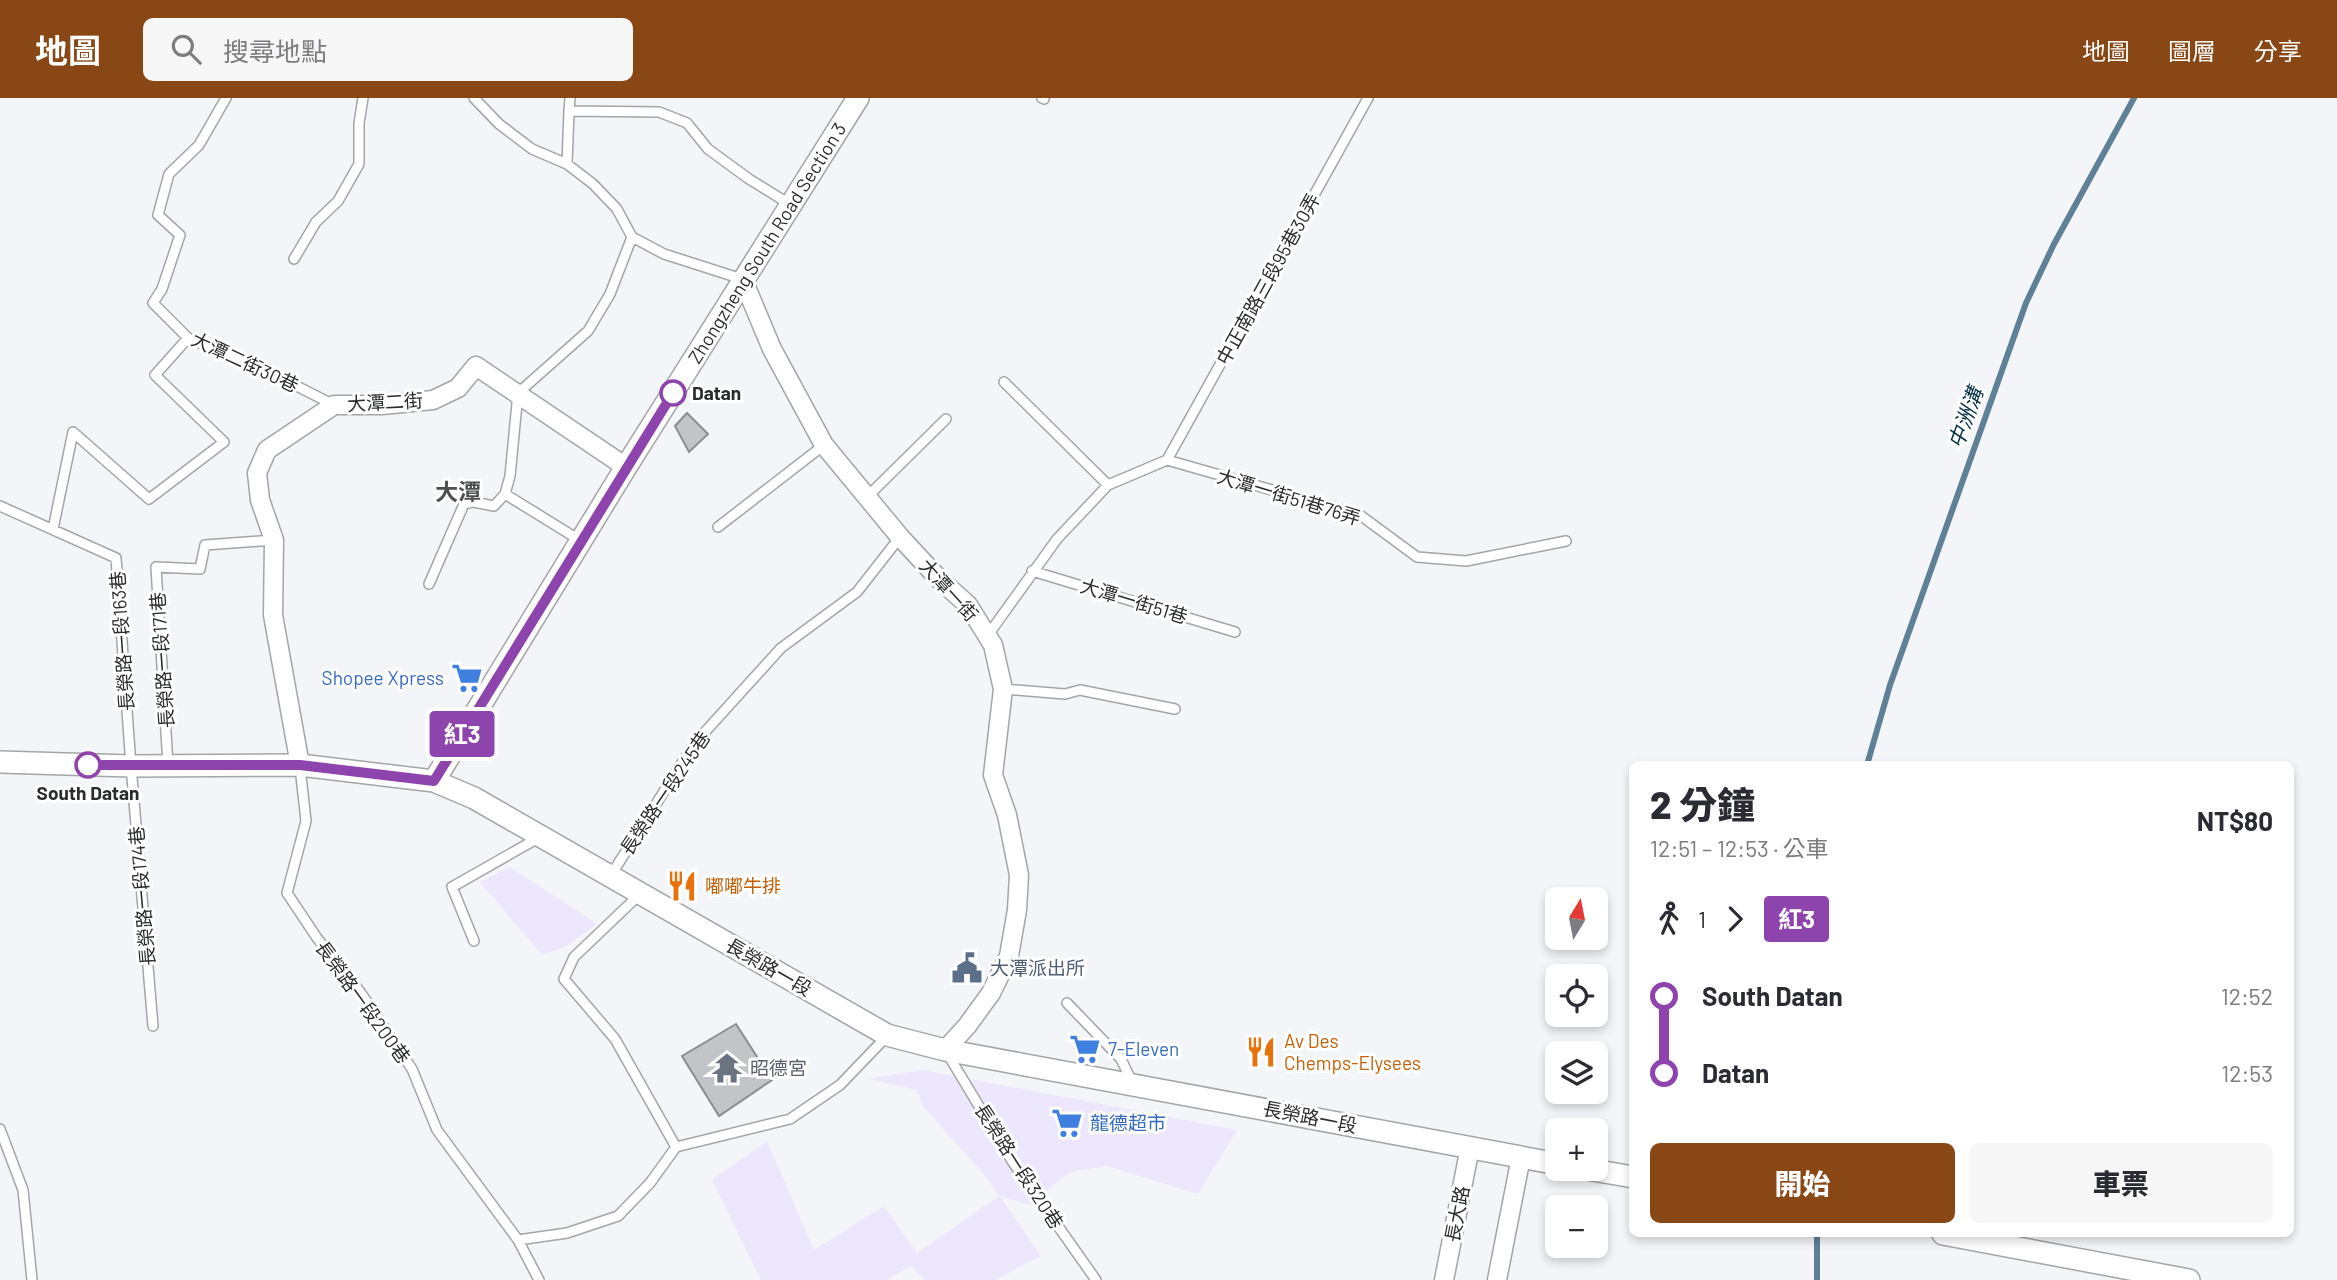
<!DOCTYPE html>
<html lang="zh-TW">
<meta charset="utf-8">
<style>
body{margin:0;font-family:Barlow,"Noto Sans TC",sans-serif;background:#f7f7f7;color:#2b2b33;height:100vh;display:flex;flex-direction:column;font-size:26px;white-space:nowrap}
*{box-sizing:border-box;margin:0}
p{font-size:23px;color:#7c7c81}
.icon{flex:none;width:38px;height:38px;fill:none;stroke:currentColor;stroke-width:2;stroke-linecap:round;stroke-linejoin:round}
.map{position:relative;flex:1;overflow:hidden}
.details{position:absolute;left:1629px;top:663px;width:665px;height:476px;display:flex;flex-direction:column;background:#fff;border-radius:10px;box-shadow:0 4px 10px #0003}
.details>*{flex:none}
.badge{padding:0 14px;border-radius:5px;font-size:24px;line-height:46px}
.needle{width:46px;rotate:10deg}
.buttons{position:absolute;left:1545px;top:789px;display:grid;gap:14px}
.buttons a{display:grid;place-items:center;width:63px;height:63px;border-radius:10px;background:#fff;box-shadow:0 4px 10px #0003;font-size:35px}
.map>.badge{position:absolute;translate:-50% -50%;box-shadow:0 0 0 4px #fff}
.legs{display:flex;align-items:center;gap:10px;height:77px;padding:0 21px;font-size:23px}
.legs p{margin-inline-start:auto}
.overview{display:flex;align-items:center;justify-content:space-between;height:119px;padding:0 21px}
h1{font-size:38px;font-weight:800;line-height:52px}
.cta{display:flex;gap:14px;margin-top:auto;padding:14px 21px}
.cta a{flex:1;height:80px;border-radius:10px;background:#894715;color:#fff;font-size:28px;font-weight:800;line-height:80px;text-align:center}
.cta a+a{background:#f7f7f7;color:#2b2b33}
ul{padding:0 21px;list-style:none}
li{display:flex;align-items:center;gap:24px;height:77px;font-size:26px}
li i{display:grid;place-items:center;width:10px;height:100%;margin:0 9px;background:currentColor}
li i::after{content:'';width:18px;height:18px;margin:-9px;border:5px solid;border-radius:50%;background:#fff}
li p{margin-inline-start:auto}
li:first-child i{background:linear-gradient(#0000 50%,currentColor 0)}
li:last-child i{background:linear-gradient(currentColor 50%,#0000 0)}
header{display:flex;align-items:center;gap:42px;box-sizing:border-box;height:98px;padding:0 35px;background:#894715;color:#fff}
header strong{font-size:33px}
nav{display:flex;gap:38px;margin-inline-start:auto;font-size:24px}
.search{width:490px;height:63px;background:#f7f7f7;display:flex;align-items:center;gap:18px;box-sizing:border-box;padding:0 24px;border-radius:10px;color:#7c7c81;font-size:26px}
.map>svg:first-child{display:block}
.commercial{fill:#ede7fd}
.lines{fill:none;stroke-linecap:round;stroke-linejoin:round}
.stream{stroke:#608195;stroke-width:6}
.building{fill:#c3c4c7;stroke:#8c8d90;stroke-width:2}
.service-casing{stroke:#a3a5a7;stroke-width:12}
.minor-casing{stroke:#a3a5a7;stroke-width:21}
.tertiary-casing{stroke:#a3a5a7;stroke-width:24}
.service{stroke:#fff;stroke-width:9}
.minor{stroke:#fff;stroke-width:18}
.tertiary{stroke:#fff;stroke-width:21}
.line-1-casing{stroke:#fff;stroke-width:16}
.line-1{stroke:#8e44ad;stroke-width:10}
.stop-1-dot{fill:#fff;stroke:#8e44ad;stroke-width:3.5}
.labels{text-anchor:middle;stroke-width:6;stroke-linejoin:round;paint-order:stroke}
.street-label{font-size:19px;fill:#2b2c2d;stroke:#fff}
.stop-label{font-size:19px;font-weight:bold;fill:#2b2c2d;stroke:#fff;text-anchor:start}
.shop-label{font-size:19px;fill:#366cbe;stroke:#fff;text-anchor:start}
.food-label{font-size:19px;fill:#c56008;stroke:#fff;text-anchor:start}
.service-label{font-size:19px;fill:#4e5e75;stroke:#fff;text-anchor:start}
.worship-label{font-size:19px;fill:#5b616d;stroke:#fff;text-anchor:start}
.water-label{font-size:21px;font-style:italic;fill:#052f43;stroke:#fff}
.quarter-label{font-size:23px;font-weight:bold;fill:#4e4f51;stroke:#fff}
</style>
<header>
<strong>地圖</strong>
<div class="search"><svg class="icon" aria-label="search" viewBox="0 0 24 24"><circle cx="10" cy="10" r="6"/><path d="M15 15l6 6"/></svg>搜尋地點</div>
<nav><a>地圖</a><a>圖層</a><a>分享</a></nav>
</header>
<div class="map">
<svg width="2337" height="1182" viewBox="0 0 2337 1182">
<rect width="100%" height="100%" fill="#f3f5f8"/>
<path class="commercial" d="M510,769L597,826L565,849L542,857L480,784Z
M923,972L1237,1032L1198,1096L1107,1068L1070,1074L1030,1107L1000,1098L1041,1158L995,1182H925L911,1168L886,1182H761L712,1082L767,1043L814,1152L884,1108L917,1155L999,1098L985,1078L922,1007L917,992L868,981Z"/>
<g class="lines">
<path class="stream" d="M1867,667L1890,587L2026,205L2054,146L2134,0
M1817,1182V1136"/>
</g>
<path class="building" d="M687,315L708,336L689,354L675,328Z
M736,926L772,982L719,1018L682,958Z"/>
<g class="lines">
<g class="service-casing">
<path id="service" d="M226,0L199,47L169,76L158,117L180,137L162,191L153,205L188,240L275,277L334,307
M474,0L499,26L532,51L567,66L593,86L617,111L632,139L664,156L742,181
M570,0L569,13L659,14L687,25L708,51L749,81L791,107
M1042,0L1044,1
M567,66L569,13
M294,161L316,124L338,103L359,66V25L363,0
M1004,284L1108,387
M1167,362L1360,417L1417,459L1466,463L1566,443
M1167,362L1368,0
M505,396L581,443
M867,399L946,321
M0,408L116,460L131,668L153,928
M718,429L824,347
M53,431L73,334L149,401L224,344L155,277L188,240
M1032,473L1235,534
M429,486L464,406L473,404L494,408L505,396L510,378L518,295L588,233L610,196L632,139
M988,537L1057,441L1108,387L1167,362
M1003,591L1065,596L1080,592L1175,611
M168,667L156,469L200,471L205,447L274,442
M300,669L306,723L287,795L317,840L361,895L412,971L437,1032L518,1142L539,1182
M611,777L694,646L781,550L857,494L900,439
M639,797L574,859L564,881L615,941L676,1049
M474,843L452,789L540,739
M1067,905L1121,961L1132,984
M947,955L1012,1063L1096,1182
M0,1031L23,1092L32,1182
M518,1142L567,1135L618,1118L650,1085L676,1049L790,1021L840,987L887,938"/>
</g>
<g class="minor-casing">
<path id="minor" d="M743,182L772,251L824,347L900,439L939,481L968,507L993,547L1003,591L993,677L1007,717L1019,777L1017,812L1009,858L991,895L967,928L945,952
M300,667L273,517L274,442L260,402L257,375L267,352L334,307H382L433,302L458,290L476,268L626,369
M1444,1182L1470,1049
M1497,1182L1521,1059"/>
</g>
<g class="tertiary-casing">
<path id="tertiary" d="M0,664L131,668L300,667L434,683L474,700L887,937L945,952L1558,1066
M434,683L626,369L858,0
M1587,1071L1633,1079
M1943,1136L2189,1182"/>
</g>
<use href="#service" class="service"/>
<use href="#minor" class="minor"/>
<use href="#tertiary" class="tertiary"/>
</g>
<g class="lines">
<g class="line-1-casing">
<path id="line-1" d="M88,667H300L434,683L673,295"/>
</g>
<use href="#line-1" class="line-1"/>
</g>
<defs>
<g id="supermarket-bare" transform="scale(2.415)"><path d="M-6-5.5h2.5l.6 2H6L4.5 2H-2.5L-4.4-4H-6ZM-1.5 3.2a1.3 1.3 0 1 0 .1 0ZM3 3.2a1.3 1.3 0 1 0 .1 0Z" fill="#3f7fe0" stroke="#fff" stroke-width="2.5" paint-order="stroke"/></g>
<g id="restaurant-bare" transform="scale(2.415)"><path d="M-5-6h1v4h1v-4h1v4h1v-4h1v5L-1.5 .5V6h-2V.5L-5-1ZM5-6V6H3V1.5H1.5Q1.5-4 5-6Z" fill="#e8710a" stroke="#fff" stroke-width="2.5" paint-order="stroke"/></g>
<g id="civic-bare" transform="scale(2.415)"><path d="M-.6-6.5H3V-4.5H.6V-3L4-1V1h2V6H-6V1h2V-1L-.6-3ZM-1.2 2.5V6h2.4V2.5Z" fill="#5c6f8a" stroke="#fff" stroke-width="2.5" paint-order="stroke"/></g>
<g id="temple-bare" transform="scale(2.415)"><path d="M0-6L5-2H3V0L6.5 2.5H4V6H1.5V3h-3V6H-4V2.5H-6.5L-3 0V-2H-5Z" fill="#6b7280" stroke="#fff" stroke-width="2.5" paint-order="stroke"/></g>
</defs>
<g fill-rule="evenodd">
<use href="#supermarket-bare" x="467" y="580"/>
<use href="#restaurant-bare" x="682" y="788"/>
<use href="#civic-bare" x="967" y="870"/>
<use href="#supermarket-bare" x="1085" y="951"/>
<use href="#restaurant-bare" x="1261" y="954"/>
<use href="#temple-bare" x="727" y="970"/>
<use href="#supermarket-bare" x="1067" y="1025"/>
</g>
<g class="stop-1-dot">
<circle cx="673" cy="295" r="12"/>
<circle cx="88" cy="667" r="12"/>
</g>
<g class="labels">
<g class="street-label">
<text transform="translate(767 145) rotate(-58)" y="7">Zhongzheng South Road Section 3</text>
<text transform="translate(1268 181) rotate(-61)" y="7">中正南路三段95巷30弄</text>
<text transform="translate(245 264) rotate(25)" y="7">大潭二街30巷</text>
<text transform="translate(385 304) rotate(-3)" y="7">大潭二街</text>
<text transform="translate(1289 399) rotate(17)" y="7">大潭一街51巷76弄</text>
<text transform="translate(949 492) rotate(48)" y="7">大潭一街</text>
<text transform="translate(1134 503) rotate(17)" y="7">大潭一街51巷</text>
<text transform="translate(122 543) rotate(-94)" y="7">長榮路一段163巷</text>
<text transform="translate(162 562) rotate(-94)" y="7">長榮路一段171巷</text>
<text transform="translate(665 695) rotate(-56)" y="7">長榮路一段245巷</text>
<text transform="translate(142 798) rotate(-95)" y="7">長榮路一段174巷</text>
<text transform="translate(769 869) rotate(30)" y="7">長榮路一段</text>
<text transform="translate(363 904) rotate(54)" y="7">長榮路一段200巷</text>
<text transform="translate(1310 1019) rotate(11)" y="7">長榮路一段</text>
<text transform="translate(1019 1068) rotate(57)" y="7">長榮路一段320巷</text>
<text transform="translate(1457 1116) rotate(-79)" y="7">長大路</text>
</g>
<g class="stop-label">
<text x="692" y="302">Datan</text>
<text x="88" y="702" text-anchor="middle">South Datan</text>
</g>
<g class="shop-label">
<text x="444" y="587" text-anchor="end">Shopee Xpress</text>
<text x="1108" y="958">7-Eleven</text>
<text x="1090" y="1032">龍德超市</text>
</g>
<g class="food-label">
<text x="705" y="795">嘟嘟牛排</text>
<text x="1284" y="950">Av Des<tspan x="1284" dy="22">Chemps-Elysees</tspan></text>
</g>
<g class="service-label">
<text x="990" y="877">大潭派出所</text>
</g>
<g class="worship-label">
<text x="750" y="977">昭德宮</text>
</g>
<g class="water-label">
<text transform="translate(1966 320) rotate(-70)" y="7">中洲溝</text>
</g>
<g class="quarter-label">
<text x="458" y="402">大潭</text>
</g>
</g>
</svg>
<div class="buttons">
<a><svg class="needle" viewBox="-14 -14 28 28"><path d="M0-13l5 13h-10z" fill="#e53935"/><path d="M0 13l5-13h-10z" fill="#7c7c81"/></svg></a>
<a><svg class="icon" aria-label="locate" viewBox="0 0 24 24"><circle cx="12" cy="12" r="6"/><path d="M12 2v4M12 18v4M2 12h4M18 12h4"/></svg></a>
<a><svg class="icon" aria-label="layers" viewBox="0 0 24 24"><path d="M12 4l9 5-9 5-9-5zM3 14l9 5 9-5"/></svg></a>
<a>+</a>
<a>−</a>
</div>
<b class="badge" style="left:462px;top:636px;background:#8e44ad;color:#fff">紅3</b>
<section class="details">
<div class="overview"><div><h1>2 分鐘</h1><p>12:51 – 12:53 · 公車</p></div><b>NT$80</b></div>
<div class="legs"><svg class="icon" aria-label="walk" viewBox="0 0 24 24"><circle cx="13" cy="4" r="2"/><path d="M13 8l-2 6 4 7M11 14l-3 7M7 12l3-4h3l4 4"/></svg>1<svg class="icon" aria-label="forward" viewBox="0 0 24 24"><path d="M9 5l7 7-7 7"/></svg><b class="badge" style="background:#8e44ad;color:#fff">紅3</b></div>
<ul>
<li><i style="color:#8e44ad"></i><b>South Datan</b><p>12:52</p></li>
<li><i style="color:#8e44ad"></i><b>Datan</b><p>12:53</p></li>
</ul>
<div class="cta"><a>開始</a><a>車票</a></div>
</section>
</div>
